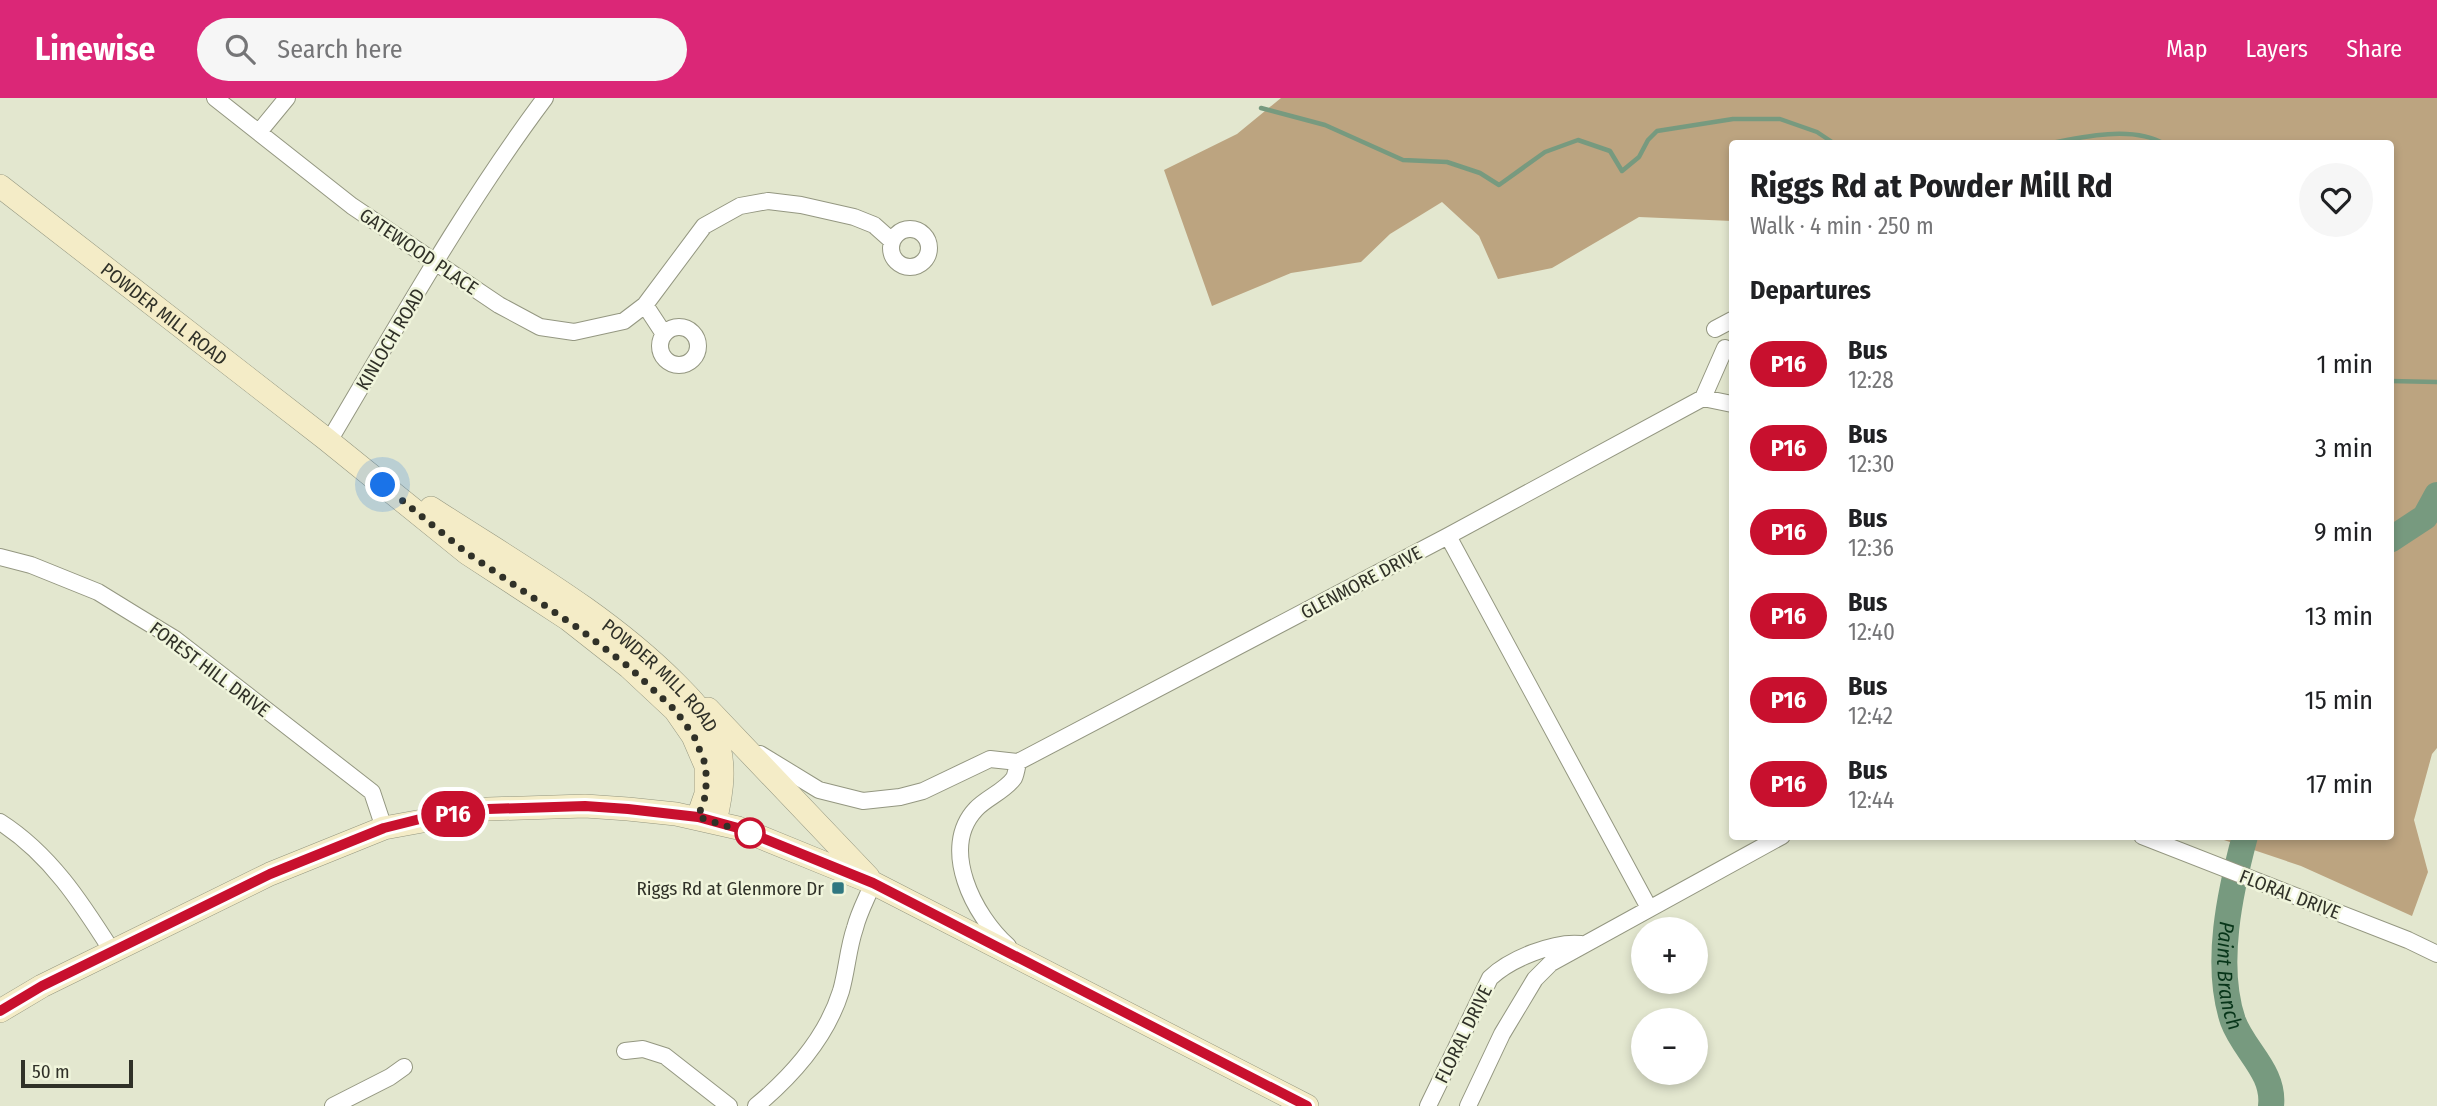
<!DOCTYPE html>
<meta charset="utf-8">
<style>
body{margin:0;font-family:"Fira Sans Condensed",sans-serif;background:#f6f6f6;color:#202124;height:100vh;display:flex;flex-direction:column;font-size:26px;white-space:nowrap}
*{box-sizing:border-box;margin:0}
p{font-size:23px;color:#757577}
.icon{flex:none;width:38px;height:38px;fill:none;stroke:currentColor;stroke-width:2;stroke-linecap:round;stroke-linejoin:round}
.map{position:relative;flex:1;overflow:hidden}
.sheet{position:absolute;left:1729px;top:42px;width:665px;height:700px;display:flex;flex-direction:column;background:#fff;border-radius:7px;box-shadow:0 4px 10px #0003}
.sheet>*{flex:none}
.badge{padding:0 14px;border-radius:23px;font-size:24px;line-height:46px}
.fabs{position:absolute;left:1631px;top:819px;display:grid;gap:14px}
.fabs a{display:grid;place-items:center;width:77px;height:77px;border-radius:50%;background:#fff;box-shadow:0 4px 10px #0003;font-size:35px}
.scale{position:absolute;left:21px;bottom:18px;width:112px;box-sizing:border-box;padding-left:7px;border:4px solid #303128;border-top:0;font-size:19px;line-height:24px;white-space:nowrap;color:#303128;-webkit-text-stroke:5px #f0f5dc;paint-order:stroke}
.you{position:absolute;width:35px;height:35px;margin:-18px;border:5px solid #fff;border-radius:50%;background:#1a73e8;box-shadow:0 0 0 10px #1a73e833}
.map>.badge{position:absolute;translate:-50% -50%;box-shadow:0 0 0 4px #fff}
h2{padding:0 21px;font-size:26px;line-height:63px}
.round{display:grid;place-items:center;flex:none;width:74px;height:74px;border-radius:37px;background:#f6f6f6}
.headline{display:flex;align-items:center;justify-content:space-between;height:119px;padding:0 21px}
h1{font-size:33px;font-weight:700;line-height:52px}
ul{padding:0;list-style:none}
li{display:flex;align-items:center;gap:21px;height:84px;padding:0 21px}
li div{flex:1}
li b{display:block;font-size:26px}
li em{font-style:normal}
li .badge{min-width:77px;font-weight:700;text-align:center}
header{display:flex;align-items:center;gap:42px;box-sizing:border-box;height:98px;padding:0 35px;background:#db2777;color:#fff}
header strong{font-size:33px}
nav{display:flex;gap:38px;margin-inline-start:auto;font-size:24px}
.search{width:490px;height:63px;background:#f6f6f6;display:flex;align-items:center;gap:18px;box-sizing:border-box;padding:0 24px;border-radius:38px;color:#757577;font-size:26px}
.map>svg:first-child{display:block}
.forest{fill:#bca480}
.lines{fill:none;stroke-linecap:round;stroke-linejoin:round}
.stream{stroke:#779a7f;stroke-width:4.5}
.river{stroke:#779a7f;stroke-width:26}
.street-casing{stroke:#949781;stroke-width:18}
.secondary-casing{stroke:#949781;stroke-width:24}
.street{stroke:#fff;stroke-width:16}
.secondary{stroke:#f4ecc7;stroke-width:23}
.line-casing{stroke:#fff;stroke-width:16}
.line{stroke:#c8102e;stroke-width:10}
.walk{stroke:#303128;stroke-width:7;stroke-dasharray:0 12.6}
.stop-dot{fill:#fff;stroke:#c8102e;stroke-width:3.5}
.poi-dot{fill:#2f7780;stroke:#f0f5dc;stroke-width:2.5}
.labels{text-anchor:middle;stroke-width:5;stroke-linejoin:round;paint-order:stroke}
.street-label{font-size:19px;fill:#303128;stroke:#f0f5dc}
.poi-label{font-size:19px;fill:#303128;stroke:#f0f5dc;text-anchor:end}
.water-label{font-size:21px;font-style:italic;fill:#073519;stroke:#f0f5dc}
</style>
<header>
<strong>Linewise</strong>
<div class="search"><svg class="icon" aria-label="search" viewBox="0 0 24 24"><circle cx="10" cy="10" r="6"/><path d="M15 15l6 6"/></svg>Search here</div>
<nav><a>Map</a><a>Layers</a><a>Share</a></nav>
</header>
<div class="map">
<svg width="2437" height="1008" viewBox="0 0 2437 1008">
<rect width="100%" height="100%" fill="#e3e7cf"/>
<path class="forest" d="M1281,0H2437V650L2432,656L2414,722L2428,774L2412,818L2301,768L2215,739L2390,738V46H1732V123L1639,119L1552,170L1498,181L1479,138L1442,104L1390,136L1361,164L1291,175L1212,208L1164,72L1237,36Z"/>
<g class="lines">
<path class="stream" d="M1261,10L1325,27L1403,62L1447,64L1480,75L1499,87L1545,54L1578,42L1610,53L1622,73L1639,59L1648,42L1657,33L1733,21H1780L1817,34L1835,46
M2047,46C2080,39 2134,27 2164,46
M2390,283L2437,284"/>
<g class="river">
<path d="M2390,442L2425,419L2437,397"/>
<path id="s1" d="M2245,738C2230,794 2214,867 2233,923C2244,953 2275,974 2271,1008"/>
</g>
<g class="street-casing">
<path id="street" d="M215,0L352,108L499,207L540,229L574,234L624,223L645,207L704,128L740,108L768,103L801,107L854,119L874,127L892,143
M259,34L287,0
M891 150a19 19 0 1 1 38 0a19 19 0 1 1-38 0Z
M645,207L664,236
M660 248a19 19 0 1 1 38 0a19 19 0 1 1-38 0Z
M1715,231L1732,222
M1703,300L1732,306
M329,343C398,227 464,108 545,0
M1448,438L1649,810
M0,459L31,467L98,494L137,518L175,541L372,694L384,730
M760,656L819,692L863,703L900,699L923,693L990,661L1018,664
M1018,664L1448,438L1703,300L1725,250
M0,724C50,756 81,804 112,853
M2142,738L2408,842L2437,856
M1008,848C974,818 939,750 976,711C986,700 1005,693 1014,680C1016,676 1017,669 1018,664
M625,953L643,951L665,958L729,1008
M333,1008L390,979L404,969
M756,1008C792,978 827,938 841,893C847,872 848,850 855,830C859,814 867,800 873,785
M1428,1008L1490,880C1510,861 1554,843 1581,846
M1468,1008L1502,936L1535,881L1551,865L1782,738"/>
</g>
<g class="secondary-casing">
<g id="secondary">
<path id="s2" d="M0,88L326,341L467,455L568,521L629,569L675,612L693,638L706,668V696L698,719"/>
<path id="s3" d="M431,410C515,465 604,514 675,585C689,599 706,616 714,635C727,664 722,694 715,724"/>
<path d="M708,611L868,779"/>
<path d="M0,913L42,888L270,776L384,730L488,711L585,708L628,711L676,716L738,730L873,785L1307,1008"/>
</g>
</g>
<use href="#street" class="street"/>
<use href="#secondary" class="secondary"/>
</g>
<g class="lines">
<g class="line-casing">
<path id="line" d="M0,913L42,888L270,776L384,730L420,721L488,711L585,708L628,711L698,719L738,730L873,785L1307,1008"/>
</g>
<use href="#line" class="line"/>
<path class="walk" d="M383,387L467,455L578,530L629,569L675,612L694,638L706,668V696L698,719L758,738L750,735"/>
</g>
<circle class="stop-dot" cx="750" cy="735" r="14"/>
<rect class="poi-dot" x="831" y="783" width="14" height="14" rx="3.5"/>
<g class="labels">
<g class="street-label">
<text transform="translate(419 153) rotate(34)" y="7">GATEWOOD PLACE</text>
<text dy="7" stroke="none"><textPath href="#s2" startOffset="208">POWDER MILL ROAD</textPath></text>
<text transform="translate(390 241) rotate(-59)" y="7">KINLOCH ROAD</text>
<text transform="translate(1361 484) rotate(-28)" y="7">GLENMORE DRIVE</text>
<text transform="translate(210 571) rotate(37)" y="7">FOREST HILL DRIVE</text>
<text dy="7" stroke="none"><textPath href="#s3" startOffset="285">POWDER MILL ROAD</textPath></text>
<text transform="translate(2290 796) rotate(21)" y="7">FLORAL DRIVE</text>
<text transform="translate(1463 936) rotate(-64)" y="7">FLORAL DRIVE</text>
</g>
<g class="poi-label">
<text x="824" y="797">Riggs Rd at Glenmore Dr</text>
</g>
<g class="water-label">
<text dy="7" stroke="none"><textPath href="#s1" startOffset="142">Paint Branch</textPath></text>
</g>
</g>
</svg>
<div class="fabs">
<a>+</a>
<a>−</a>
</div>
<div class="scale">50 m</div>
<div class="you" style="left:383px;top:387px"></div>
<b class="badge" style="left:453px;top:716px;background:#c8102e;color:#fff">P16</b>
<section class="sheet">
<div class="headline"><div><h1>Riggs Rd at Powder Mill Rd</h1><p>Walk · 4 min · 250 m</p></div><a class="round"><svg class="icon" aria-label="heart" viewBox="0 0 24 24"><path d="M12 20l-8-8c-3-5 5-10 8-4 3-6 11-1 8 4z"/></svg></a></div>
<h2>Departures</h2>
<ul>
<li><span class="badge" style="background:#c8102e;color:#fff">P16</span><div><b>Bus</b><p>12:28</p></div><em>1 min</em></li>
<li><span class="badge" style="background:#c8102e;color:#fff">P16</span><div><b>Bus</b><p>12:30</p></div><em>3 min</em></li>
<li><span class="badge" style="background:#c8102e;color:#fff">P16</span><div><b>Bus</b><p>12:36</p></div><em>9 min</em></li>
<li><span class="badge" style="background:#c8102e;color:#fff">P16</span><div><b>Bus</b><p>12:40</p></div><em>13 min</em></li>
<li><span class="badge" style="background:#c8102e;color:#fff">P16</span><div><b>Bus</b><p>12:42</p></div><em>15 min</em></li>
<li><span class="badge" style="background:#c8102e;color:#fff">P16</span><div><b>Bus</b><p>12:44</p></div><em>17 min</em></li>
</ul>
</section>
</div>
